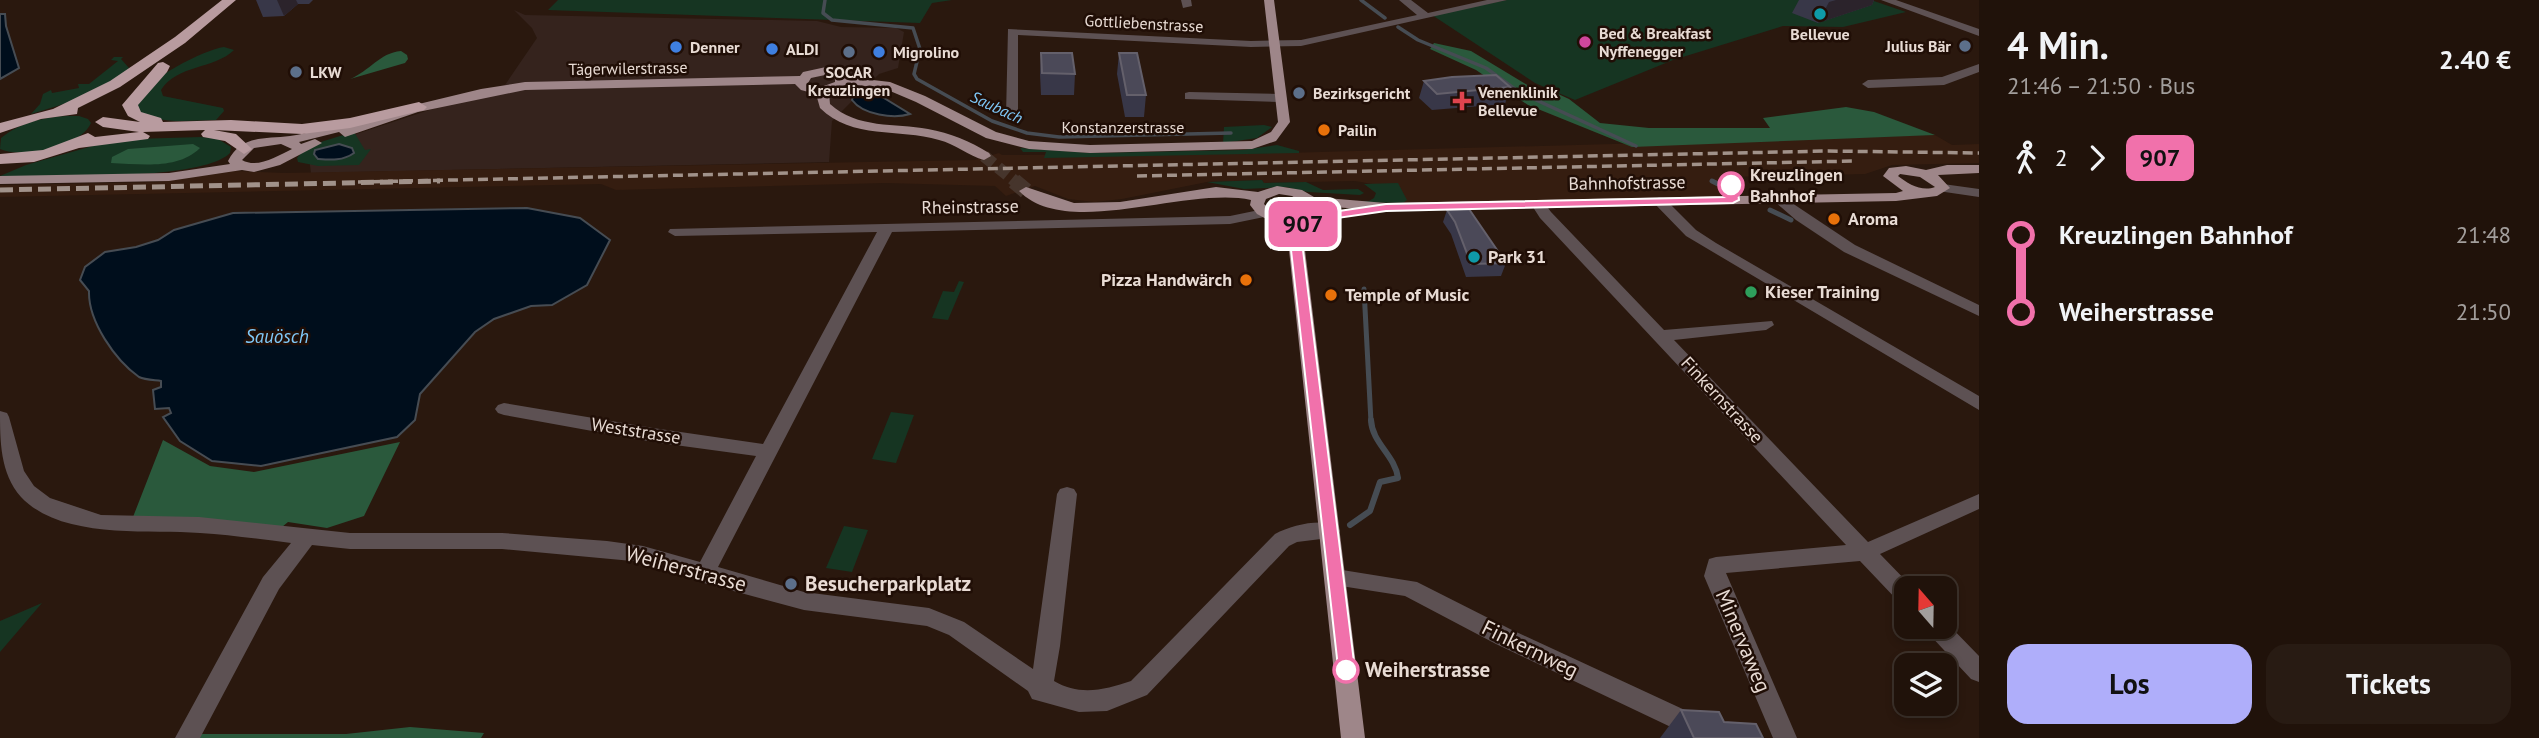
<!DOCTYPE html>
<html lang="de">
<meta charset="utf-8">
<style>
body{margin:0;font-family:"PT Sans",sans-serif;background:#281b13;color:#f1f3f6;height:100vh;display:flex;flex-direction:column;font-size:26px;white-space:nowrap}
*{box-sizing:border-box;margin:0}
p{font-size:23px;color:#a29e9c}
.icon{flex:none;width:38px;height:38px;fill:none;stroke:currentColor;stroke-width:2;stroke-linecap:round;stroke-linejoin:round}
.map{position:relative;flex:1;overflow:hidden}
.side{display:flex;flex-direction:column;background:#20120a;width:560px}
.side>*{flex:none}
.badge{padding:0 14px;border-radius:10px;font-size:24px;line-height:46px}
.needle{width:46px;rotate:340deg}
.tools{position:absolute;left:1894px;top:576px;display:grid;gap:14px}
.tools a{display:grid;place-items:center;width:63px;height:63px;border-radius:14px;background:#20120a;box-shadow:0 4px 10px #0003,0 0 0 2px #3d322b;font-size:35px}
.map>.badge{position:absolute;translate:-50% -50%;box-shadow:0 0 0 4px #fff}
.legs{display:flex;align-items:center;gap:10px;height:77px;padding:0 28px;font-size:23px}
.legs p{margin-inline-start:auto}
.head{display:flex;align-items:center;justify-content:space-between;height:119px;padding:0 28px}
h1{font-size:38px;font-weight:800;line-height:52px}
.button{display:flex;gap:14px;margin-top:auto;padding:14px 28px}
.button a{flex:1;height:80px;border-radius:21px;background:#afaefa;color:#111;font-size:28px;font-weight:800;line-height:80px;text-align:center}
.button a+a{background:#281b13;color:#f1f3f6}
ul{padding:0 28px;list-style:none}
li{display:flex;align-items:center;gap:24px;height:77px;font-size:26px}
li i{display:grid;place-items:center;width:10px;height:100%;margin:0 9px;background:currentColor}
li i::after{content:'';width:18px;height:18px;margin:-9px;border:5px solid;border-radius:50%;background:#20120a}
li p{margin-inline-start:auto}
li:first-child i{background:linear-gradient(#0000 50%,currentColor 0)}
li:last-child i{background:linear-gradient(currentColor 50%,#0000 0)}
main{display:flex;flex:1;min-height:0}
.map>svg:first-child{display:block}
.commercial{fill:#35231d}
.built{fill:#351d10}
.green{fill:#163522}
.forest{fill:#2a593c}
.water{fill:#000e1c;stroke:#464c53;stroke-width:2}
.lines{fill:none;stroke-linecap:round;stroke-linejoin:round}
.stream-far2{stroke:#464c53;stroke-width:3.5}
.stream-far1{stroke:#464c53;stroke-width:5}
.stream{stroke:#464c53;stroke-width:6}
.major-tunnel-far1{stroke:#46352c;stroke-width:12;stroke-dasharray:12 6;stroke-linecap:butt}
.major-tunnel{stroke:#46352c;stroke-width:16;stroke-dasharray:16 8;stroke-linecap:butt}
.minor{fill:#5d5153;fill-rule:evenodd}
.major{fill:#9e8689;fill-rule:evenodd}
.highway{fill:#b89b9f;fill-rule:evenodd}
.rail-far1{stroke:#a1928a;stroke-width:3.5;stroke-dasharray:10 5;stroke-linecap:butt}
.rail{stroke:#a1928a;stroke-width:5;stroke-dasharray:13 6;stroke-linecap:butt}
.wall{fill:#383748}
.shaded-wall{fill:#2b232b}
.building{fill:#4b4958;stroke:#64606b;stroke-width:2}
.line-1{fill:#f171ab;stroke:#fff;stroke-width:2}
.culture-dot{fill:#0f9aa8;stroke:#200e06;stroke-width:2.5}
.hotel-dot{fill:#d1479c;stroke:#200e06;stroke-width:2.5}
.service-dot{fill:#5c6f8a;stroke:#200e06;stroke-width:2.5}
.shop-dot{fill:#3f7fe0;stroke:#200e06;stroke-width:2.5}
.health-dot{fill:#e0444e;stroke:#200e06;stroke-width:2.5}
.food-dot{fill:#e8710a;stroke:#200e06;stroke-width:2.5}
.stop-1-dot{fill:#fff;stroke:#f171ab;stroke-width:3.5}
.leisure-dot{fill:#2e9e5b;stroke:#200e06;stroke-width:2.5}
.labels{text-anchor:middle;stroke-width:5;stroke-linejoin:round;paint-order:stroke}
.far-street-label{font-size:16px;fill:#e8dbd4;stroke:#200e06}
.far-poi-label{font-size:16px;font-weight:bold;fill:#e8dbd4;stroke:#200e06;text-anchor:start}
.far-water-label{font-size:16px;font-style:italic;fill:#7fc8f8;stroke:#200e06}
.stop-label{font-size:18px;font-weight:bold;fill:#e8dbd4;stroke:#200e06;text-anchor:start}
.street-label{font-size:18px;fill:#e8dbd4;stroke:#200e06}
.poi-label{font-size:18px;font-weight:bold;fill:#e8dbd4;stroke:#200e06;text-anchor:start}
.water-label{font-size:19px;font-style:italic;fill:#7fc8f8;stroke:#200e06}
.near-street-label{font-size:21px;fill:#e8dbd4;stroke:#200e06}
.near-poi-label{font-size:21px;font-weight:bold;fill:#e8dbd4;stroke:#200e06;text-anchor:start}
.near-stop-label{font-size:21px;font-weight:bold;fill:#e8dbd4;stroke:#200e06;text-anchor:start}
</style>
<main>
<div class="map">
<svg width="1979" height="738" viewBox="0 0 1979 738">
<rect width="100%" height="100%" fill="#2a180e"/>
<path class="commercial" d="M514,10L525,15L817,21L841,27L896,28L904,32L898,68L879,74L832,121L829,162L311,173L308,150L505,85L537,38L532,28Z"/>
<path class="built" d="M1935,135L1952,145L1979,144V163L1892,165L1865,174L1727,177L1721,197L1383,203L1372,184L1355,181L1264,183L1262,180L1207,182L1122,199L1095,202L1068,199L1035,186L1006,196L995,186L885,183L616,190L601,184L0,197V185L158,182L235,171L284,173L975,160L999,153L1002,155L1285,153Z"/>
<path class="green" d="M558,0H952L932,3L920,23L548,10Z
M1507,0H1871L1906,12L1843,27L1783,26L1673,60L1575,100L1535,83L1432,15Z
M224,47L234,50C215,69 176,65 161,90L163,96L223,108L224,111L216,120C191,120 156,126 136,109C137,105 136,101 138,98C148,79 203,50 224,47Z
M114,57H123L121,59L129,68C115,91 56,106 31,114L40,104L43,94L51,90L52,93L79,88L78,84H89L118,61L111,60Z
M79,116L88,119L91,123C81,147 22,159 0,149L1,138C22,120 53,115 79,116Z
M1264,125L1272,127L1257,138L1223,143L1224,127Z
M354,132L365,150L371,149L359,165L318,166L298,162L297,158C309,142 336,138 354,132Z
M201,137L218,139L231,147L230,153C201,182 45,175 0,176L26,165L96,145L133,139Z
M1277,145L1299,151V153L1044,158L1046,152H1023L1020,148L1091,153L1243,150Z
M1262,180L1264,183L1306,182L1323,190L1358,189L1364,193L1360,195L1308,192L1286,187L1244,189L1207,182Z
M1398,183L1407,200L1403,203L1349,202L1369,201L1374,198L1376,193L1364,184Z
M959,281L964,282L948,320L932,318L943,291L954,292Z
M891,412L914,415L896,463L872,459Z
M844,526L868,530L852,572L826,568Z
M42,603L0,652V621Z"/>
<path class="forest" d="M1434,43L1471,51L1542,94L1556,93L1569,99L1600,123L1649,128H1770L1763,118L1846,107L1874,112L1935,135L1632,147L1528,105L1476,70L1430,49Z
M401,51L407,55L408,59L405,63L350,79C370,71 379,53 401,51Z
M193,144L200,148C178,170 141,164 111,163L112,157L128,149Z
M163,440L210,466L254,472L400,442L364,516L327,528L288,522L282,527L133,517Z
M410,727L484,733L481,738H199L201,734H346Z"/>
<path class="water" d="M0,14H5L6,26L19,68L0,79Z
M860,93L879,95L910,114C894,119 863,115 852,100L853,97Z
M339,144L352,148L354,153C343,161 331,160 318,159L314,154L315,150Z
M527,208L580,218L610,240L587,285L552,305L531,306L494,319L475,332L420,394L415,420L397,437L261,466L212,461L180,441L163,417L171,413L169,408L155,409L153,390L161,387V381C154,380 145,380 139,377C115,360 88,321 89,291L80,280L85,267L105,252L136,247L158,240L174,230L233,213Z"/>
<g class="lines">
<path class="stream-far2" d="M825,0L823,13L832,20L913,28L920,49L914,74L917,79L992,121L1027,133L1059,137L1231,133
M1361,0L1385,18
M1398,27L1418,40L1486,68L1519,92L1636,146
M1712,181L1715,182"/>
<path class="stream-far1" d="M1712,181L1720,185
M1770,210L1791,220
M1364,289L1371,422"/>
<path class="stream" d="M1350,525L1370,511L1380,482L1398,478C1395,455 1372,443 1371,420"/>
<path class="major-tunnel-far1" d="M984,156L1016,182"/>
<path class="major-tunnel" d="M1014,181L1026,191"/>
<path class="minor" d="M1181,0H1191L1192,6L1183,8Z
M1399,0H1411L1428,13L1487,0H1507L1301,46L1251,47L1018,35V116L1012,120L1006,116L1008,29L1251,41L1301,40L1417,15Z
M1881,0H1896L1979,29V36Z
M1979,64V72L1944,85L1868,88L1862,84L1868,80L1942,77Z
M1189,92L1280,94L1286,98L1280,102L1185,99V93Z
M1943,184L1979,189V197L1938,191L1936,188Z
M1780,195L1855,245L1979,305V316L1844,252L1796,220L1775,202L1773,199Z
M1659,197L1664,198L1696,230L1716,243L1979,396V410L1686,236L1652,201Z
M1538,200L1543,201L1551,212L1664,330L1772,321L1774,325L1766,330L1674,340L1868,542L1979,494V509L1880,554L1913,588H1906V604L1898,601L1860,561L1726,573L1797,738H1773L1704,576L1709,559L1716,557L1846,545L1540,218L1531,204Z
M1264,209L1271,213L1269,216L1230,224L892,232L718,567L804,592L929,608L964,622L1033,669L1057,494L1060,489L1067,487L1074,489L1077,494L1060,646L1054,681C1079,696 1105,690 1131,681L1275,534C1292,525 1318,519 1337,525L1340,531L1337,537L1297,542L1289,546L1147,695L1107,711L1079,712L1032,699L1028,691L949,635L927,626L804,610L704,583L643,562L502,549H350L312,545L279,589L200,738H175L263,577L291,543C260,539 230,535 200,533C146,529 62,540 21,497C0,473 0,441 0,411L7,413L9,417L24,471L34,486L50,498L101,515L199,517L350,533H502L607,541L643,546L700,562L756,456L653,442L504,415L498,413L495,409L498,405L504,403L653,428L763,444L877,232L675,236L668,232L670,229L1230,216Z
M1336,569L1417,582L1512,630L1728,730L1731,738H1694L1496,644L1405,596L1328,584L1325,578L1328,572Z
M1944,620L1979,656V682L1971,679L1928,633L1925,626H1944Z"/>
<path class="major" d="M1264,0H1274L1290,122L1276,141L1252,149L1090,153L1029,149L986,138L916,102L883,88L847,84L829,93L830,104C857,129 895,123 928,129C950,133 970,141 989,153L991,156L984,160C969,156 955,144 939,140C899,128 852,140 820,108L816,94L801,90L795,84L525,90L418,112L345,137L339,132L299,142L301,144L315,139L322,143L280,165L254,172L242,170L169,181L0,184V176L169,173L230,164L228,161C241,135 265,139 290,136C311,133 333,126 354,121L360,124L396,113L398,109L481,89L525,82L800,76L803,72L826,67L847,77L890,82L925,96L996,132L1029,141L1090,145L1252,141L1271,132L1278,122ZM825,75L835,79V82L821,87L808,83L811,78ZM281,144L292,149C277,156 258,169 242,160L254,148Z
M1947,165H1979V173L1938,175L1950,188L1937,196L1896,201L1386,211L1321,206L1322,212L1314,220L1291,226L1305,250L1365,738H1341L1289,250L1274,223L1257,214L1250,205L1251,200C1186,186 1067,240 1019,191L1026,187L1074,203L1120,202L1216,187L1258,192L1277,186L1302,190L1314,197L1386,203L1896,193L1903,191L1883,176L1889,168L1906,166L1926,170ZM1900,174L1920,177L1935,187C1922,192 1908,184 1898,176ZM1279,194L1292,196L1307,206L1308,211C1293,221 1276,217 1264,204L1266,199Z"/>
<path class="highway" d="M222,0H236L185,43L120,87L78,108L77,114L41,119L0,133V123L53,109L110,81L175,37Z
M163,62L170,66L167,72L138,105L141,112L161,118L163,122L231,120L302,124L350,118L419,102L427,107L424,110L350,128L302,134L214,130L236,134L252,149L244,154L225,141L203,137L201,134L205,130L143,132L150,136L148,139L79,148L34,162L0,164V154L43,150L88,133L95,137L139,132L103,127L95,122L103,117L140,122L128,116L122,105L158,63Z"/>
<path class="rail-far1" d="M1137,176L1855,161
M358,182L1828,151L1979,153"/>
<path class="rail" d="M0,190L440,181"/>
</g>
<path class="wall" d="M256,0H313L309,4H298L284,16L263,17Z
M1799,0H1874L1872,5L1818,23L1792,13Z
M1041,53L1075,74L1074,95H1041L1040,74Z
M1119,53L1146,95L1144,117H1125L1117,74Z
M1424,81L1510,87L1505,104L1432,110L1419,98Z
M1447,210L1506,263L1501,276L1466,277L1451,234L1443,222Z
M1681,710L1724,722L1763,738H1660Z"/>
<path class="shaded-wall" d="M277,0H296L298,4L284,16Z
M1836,0H1874L1872,5L1818,23L1829,2Z"/>
<path class="building" d="M1041,53H1072L1075,74L1042,73Z
M1119,53H1137L1146,95H1127Z
M1496,75L1510,87L1437,94L1424,81L1452,77Z
M1469,209L1506,263L1471,264L1455,222L1447,210Z
M1681,710L1719,712L1724,722L1756,724L1763,738H1694Z"/>
<path class="line-1" d="M1731,182L1737,185L1739,200L1733,203L1386,211L1309,222L1308,243L1303,250L1355,670L1352,676L1346,678L1339,676L1291,250L1296,243L1299,217L1386,204L1727,197L1726,185Z"/>
<g class="culture-dot">
<circle cx="1820" cy="14" r="7"/>
<circle cx="1474" cy="257" r="7"/>
</g>
<circle class="hotel-dot" cx="1585" cy="42" r="7"/>
<g class="service-dot">
<circle cx="1965" cy="46" r="7"/>
<circle cx="849" cy="52" r="7"/>
<circle cx="296" cy="72" r="7"/>
<circle cx="1299" cy="93" r="7"/>
<circle cx="791" cy="584" r="7"/>
</g>
<g class="shop-dot">
<circle cx="676" cy="47" r="7"/>
<circle cx="772" cy="49" r="7"/>
<circle cx="879" cy="52" r="7"/>
</g>
<path class="health-dot" d="M1458.5 90.5h7v7h7v7h-7v7h-7v-7h-7v-7h7z"/>
<g class="food-dot">
<circle cx="1324" cy="130" r="7"/>
<circle cx="1834" cy="219" r="7"/>
<circle cx="1246" cy="280" r="7"/>
<circle cx="1331" cy="295" r="7"/>
</g>
<g class="stop-1-dot">
<circle cx="1731" cy="185" r="12"/>
<circle cx="1346" cy="670" r="12"/>
</g>
<circle class="leisure-dot" cx="1751" cy="292" r="7"/>
<g class="labels">
<g class="far-street-label">
<text transform="translate(1144 23) rotate(3)" y="6">Gottliebenstrasse</text>
<text transform="translate(628 68) rotate(-1)" y="6">Tägerwilerstrasse</text>
<text x="1123" y="133">Konstanzerstrasse</text>
</g>
<g class="far-poi-label">
<text x="1599" y="39">Bed &amp; Breakfast<tspan x="1599" dy="18">Nyffenegger</tspan></text>
<text x="1820" y="40" text-anchor="middle">Bellevue</text>
<text x="1951" y="52" text-anchor="end">Julius Bär</text>
<text x="690" y="53">Denner</text>
<text x="786" y="55">ALDI</text>
<text x="893" y="58">Migrolino</text>
<text x="310" y="78">LKW</text>
<text x="849" y="78" text-anchor="middle">SOCAR<tspan x="849" dy="18">Kreuzlingen</tspan></text>
<text x="1478" y="98">Venenklinik<tspan x="1478" dy="18">Bellevue</tspan></text>
<text x="1313" y="99">Bezirksgericht</text>
<text x="1338" y="136">Pailin</text>
</g>
<g class="far-water-label">
<text transform="translate(997 107) rotate(25)" y="6">Saubach</text>
</g>
<g class="stop-label">
<text x="1750" y="181">Kreuzlingen<tspan x="1750" dy="21">Bahnhof</tspan></text>
</g>
<g class="street-label">
<text transform="translate(1627 183) rotate(-1)" y="6">Bahnhofstrasse</text>
<text transform="translate(970 207) rotate(-1)" y="6">Rheinstrasse</text>
<text transform="translate(1722 400) rotate(47)" y="6">Finkernstrasse</text>
<text transform="translate(636 431) rotate(9)" y="6">Weststrasse</text>
</g>
<g class="poi-label">
<text x="1848" y="225">Aroma</text>
<text x="1488" y="263">Park 31</text>
<text x="1232" y="286" text-anchor="end">Pizza Handwärch</text>
<text x="1765" y="298">Kieser Training</text>
<text x="1345" y="301">Temple of Music</text>
</g>
<g class="water-label">
<text x="277" y="343">Sauösch</text>
</g>
<g class="near-street-label">
<text transform="translate(686 569) rotate(15)" y="7">Weiherstrasse</text>
<text transform="translate(1743 641) rotate(67)" y="7">Minervaweg</text>
<text transform="translate(1530 649) rotate(26)" y="7">Finkernweg</text>
</g>
<g class="near-poi-label">
<text x="805" y="591">Besucherparkplatz</text>
</g>
<g class="near-stop-label">
<text x="1365" y="677">Weiherstrasse</text>
</g>
</g>
</svg>
<div class="tools">
<a><svg class="needle" viewBox="-14 -14 28 28"><path d="M0-13l5 13h-10z" fill="#e53935"/><path d="M0 13l5-13h-10z" fill="#a29e9c"/></svg></a>
<a><svg class="icon" aria-label="layers" viewBox="0 0 24 24"><path d="M12 4l9 5-9 5-9-5zM3 14l9 5 9-5"/></svg></a>
</div>
<b class="badge" style="left:1303px;top:224px;background:#f171ab;color:#111">907</b>
</div>
<section class="side">
<div class="head"><div><h1>4 Min.</h1><p>21:46 – 21:50 · Bus</p></div><b>2.40 €</b></div>
<div class="legs"><svg class="icon" aria-label="walk" viewBox="0 0 24 24"><circle cx="13" cy="4" r="2"/><path d="M13 8l-2 6 4 7M11 14l-3 7M7 12l3-4h3l4 4"/></svg>2<svg class="icon" aria-label="forward" viewBox="0 0 24 24"><path d="M9 5l7 7-7 7"/></svg><b class="badge" style="background:#f171ab;color:#111">907</b></div>
<ul>
<li><i style="color:#f171ab"></i><b>Kreuzlingen Bahnhof</b><p>21:48</p></li>
<li><i style="color:#f171ab"></i><b>Weiherstrasse</b><p>21:50</p></li>
</ul>
<div class="button"><a>Los</a><a>Tickets</a></div>
</section>
</main>
